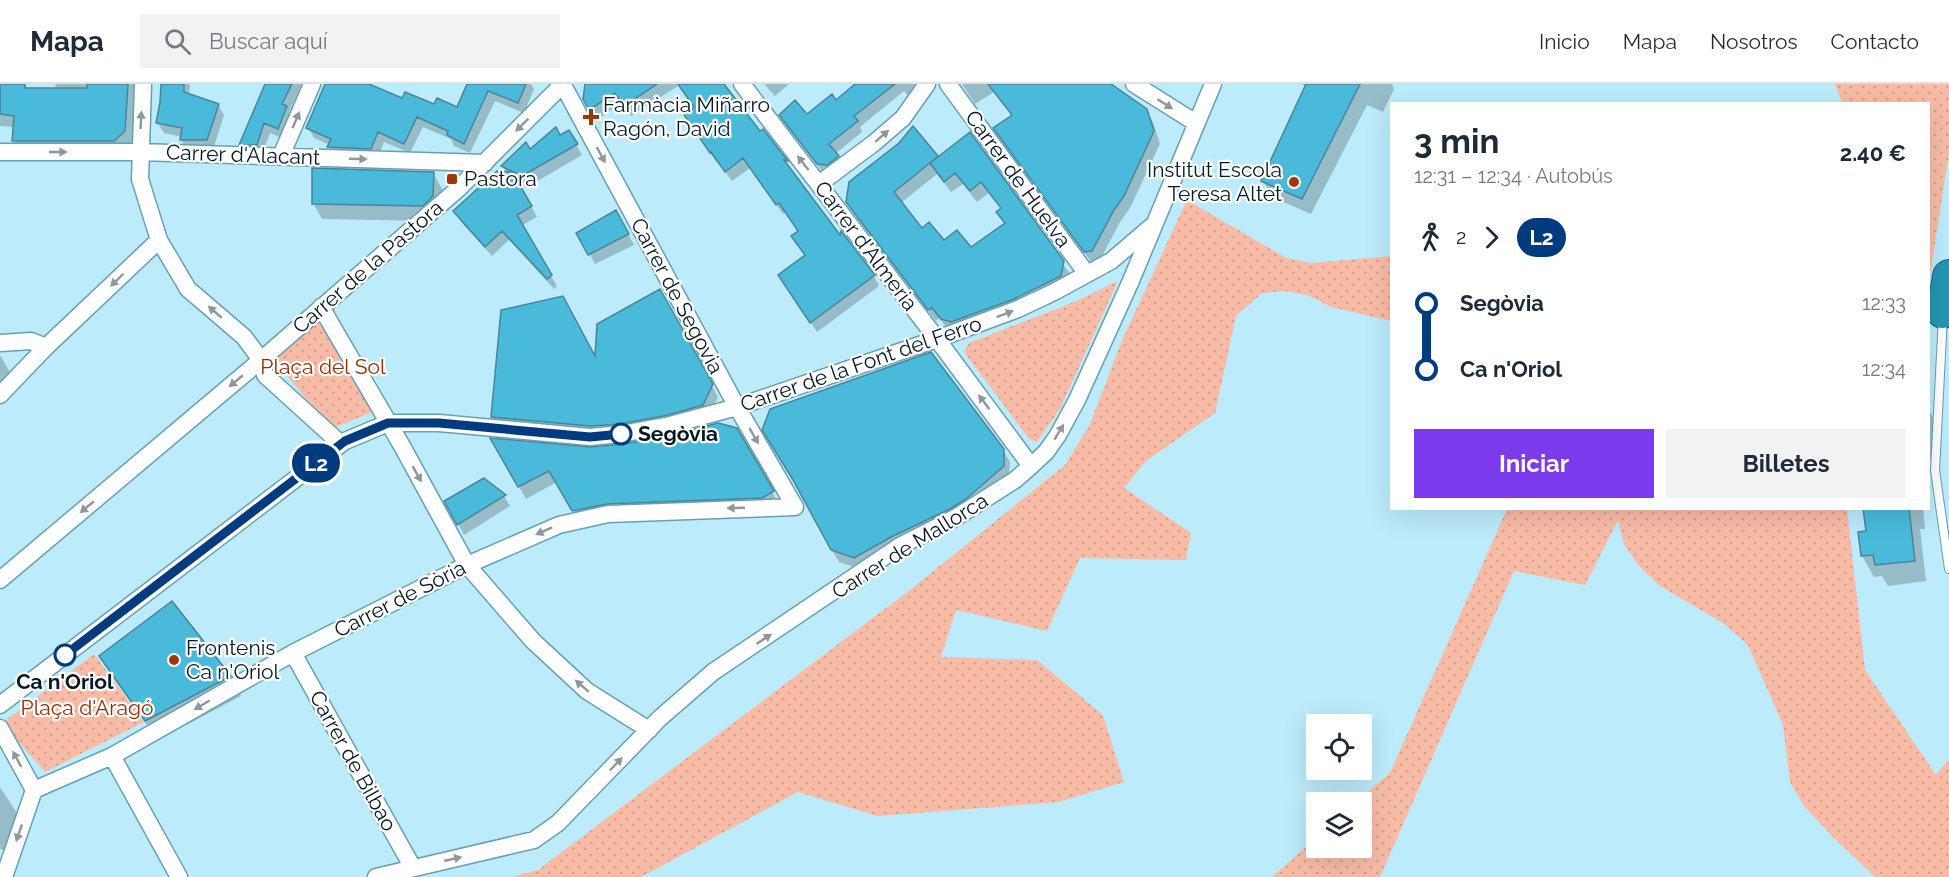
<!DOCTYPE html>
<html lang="es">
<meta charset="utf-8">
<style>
body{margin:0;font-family:Raleway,sans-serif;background:#f2f2f3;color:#1f2937;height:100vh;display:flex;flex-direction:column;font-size:22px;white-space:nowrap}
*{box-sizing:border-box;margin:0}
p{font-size:20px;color:#747a83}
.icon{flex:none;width:33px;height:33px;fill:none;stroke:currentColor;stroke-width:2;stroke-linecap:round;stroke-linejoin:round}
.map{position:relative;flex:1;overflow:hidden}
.drawer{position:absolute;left:1390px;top:18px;width:540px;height:408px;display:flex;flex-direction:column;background:#fff;border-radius:0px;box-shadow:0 6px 24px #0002}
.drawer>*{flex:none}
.badge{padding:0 12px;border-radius:20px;font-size:21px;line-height:39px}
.fabs{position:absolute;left:1306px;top:630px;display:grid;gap:12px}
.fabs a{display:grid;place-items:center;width:66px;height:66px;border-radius:0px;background:#fff;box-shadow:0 6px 24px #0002;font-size:30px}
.map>.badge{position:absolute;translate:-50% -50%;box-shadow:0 0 0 3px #fff}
.legs{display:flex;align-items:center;gap:9px;height:66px;padding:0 24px;font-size:20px}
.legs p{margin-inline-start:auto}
.headline{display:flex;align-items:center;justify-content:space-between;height:102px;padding:0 24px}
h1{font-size:33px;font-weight:700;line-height:45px}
.button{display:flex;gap:12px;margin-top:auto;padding:12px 24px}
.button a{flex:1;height:69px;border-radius:0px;background:#7c3aed;color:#fff;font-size:24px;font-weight:700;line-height:69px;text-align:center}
.button a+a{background:#f2f2f3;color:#1f2937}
ul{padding:0 24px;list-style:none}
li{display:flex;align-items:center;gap:21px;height:66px;font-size:22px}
li i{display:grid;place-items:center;width:9px;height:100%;margin:0 8px;background:currentColor}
li i::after{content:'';width:15px;height:15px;margin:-8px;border:4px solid;border-radius:50%;background:#fff}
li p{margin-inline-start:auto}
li:first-child i{background:linear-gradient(#0000 50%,currentColor 0)}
li:last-child i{background:linear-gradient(currentColor 50%,#0000 0)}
header{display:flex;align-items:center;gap:36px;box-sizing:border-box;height:84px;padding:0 30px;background:#fff;border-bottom:2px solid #e0e1e3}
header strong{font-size:28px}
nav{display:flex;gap:33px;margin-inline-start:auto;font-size:21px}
.search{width:420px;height:54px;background:#f2f2f3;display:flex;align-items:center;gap:15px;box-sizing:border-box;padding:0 21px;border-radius:0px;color:#747a83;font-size:22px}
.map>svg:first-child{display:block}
.grass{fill:url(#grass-dots)}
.shadow{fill:#0003;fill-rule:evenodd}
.building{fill:#4abadb;stroke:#4b8496;stroke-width:1.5;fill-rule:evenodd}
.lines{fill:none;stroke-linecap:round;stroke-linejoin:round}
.lane-casing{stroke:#67a0b3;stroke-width:10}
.street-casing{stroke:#67a0b3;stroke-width:19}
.highway-casing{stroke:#196a80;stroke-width:34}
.lane{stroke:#fff;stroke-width:8}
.street{stroke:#fff;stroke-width:16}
.highway{stroke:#2595b3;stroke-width:32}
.oneway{fill:#8e989c}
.line-1-casing{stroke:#fff;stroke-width:14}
.line-1{stroke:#003b80;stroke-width:9}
.poi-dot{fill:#9d3808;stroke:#fff;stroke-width:2}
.stop-1-dot{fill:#fff;stroke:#003b80;stroke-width:3}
.labels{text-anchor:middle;stroke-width:4.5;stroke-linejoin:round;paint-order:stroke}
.poi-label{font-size:21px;fill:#041b22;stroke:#fff;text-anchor:start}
.street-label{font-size:21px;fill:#041b22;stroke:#fff}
.park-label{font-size:21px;fill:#902f00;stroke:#fff}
.stop-label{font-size:21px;font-weight:bold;fill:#041b22;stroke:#fff;text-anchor:start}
</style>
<header>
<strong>Mapa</strong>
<div class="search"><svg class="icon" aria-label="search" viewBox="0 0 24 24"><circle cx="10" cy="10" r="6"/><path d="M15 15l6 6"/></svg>Buscar aquí</div>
<nav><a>Inicio</a><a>Mapa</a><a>Nosotros</a><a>Contacto</a></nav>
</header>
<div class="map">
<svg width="1949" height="793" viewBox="0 0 1949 793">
<defs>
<pattern id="grass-dots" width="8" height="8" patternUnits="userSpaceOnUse" patternTransform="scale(1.5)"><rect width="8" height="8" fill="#f8bca6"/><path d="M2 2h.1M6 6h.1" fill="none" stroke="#d3a18f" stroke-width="1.8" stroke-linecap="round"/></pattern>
</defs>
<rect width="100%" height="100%" fill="#bcebfb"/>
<path class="grass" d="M1835,0H1949V69L1929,197V20L1842,19Z
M1187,116L1286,174L1311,179L1392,172V237L1331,223L1307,211L1286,207L1262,209L1236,232L1215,329L1146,377L1124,404L1191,449L1186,476L1080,474L1047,547L956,526L941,573L1037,576L1103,631L1124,698L1059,718L877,732L798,708L641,793H511L538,786L910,506L1065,381L1090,340L1123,254Z
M1118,197L1061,323L1037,358L1029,355L964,268L969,259L1074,218Z
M335,223L336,240L380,325L331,345L274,276Z
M1507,425H1847L1865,586L1936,691L1949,675V793H1875L1832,752L1804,722L1790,698L1783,641L1748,561L1723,539L1660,502L1638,481L1624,460L1618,436L1585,501L1514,487L1380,793H1272L1317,753V764H1362V718H1356L1390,689Z
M94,570L144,638L45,688L2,639Z"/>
<path class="shadow" d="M0,0H25L27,5H55L56,0H135L132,61L21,70L14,57L15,43L0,42Z
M162,0H190L189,12L218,21L224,31L213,66H187L181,56L182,53L164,49L157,38L162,19Z
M266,0H302L289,28L292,34L284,55L270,49L262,71H247L241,61Z
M330,0H365L403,16L458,25L468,0H531L534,5L524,29L495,17L470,69L454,62L451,55L423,43L410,69L384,58L377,75L335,74L329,63L330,61L314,54L308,43Z
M587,0H726L724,2L760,49L763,47L841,155L874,192L879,202L817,248L786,201L805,172L793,153L799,148L786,128L783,130L750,84L732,97L718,78L717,79L692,42L695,25L678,2L631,32L622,19L596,36L584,15Z
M764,0H789L775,12Z
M857,0H926L914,18L904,7L860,43L862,48L835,70L843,83L824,90L781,31L807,33L836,18Z
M962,0H1107L1146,26L1153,38L1160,60L1130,124L1120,138L1099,178L1092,179L1002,56L1012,32L994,8L975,20Z
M1301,0H1392L1394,5L1383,28L1367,21L1311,130L1272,113L1263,97L1307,3Z
M569,48L582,71L529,102L516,96L537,133L521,142L557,202L554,205L509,156L492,172L461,138L455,128L507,89L503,83L529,67Z
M970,50L1070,190L1067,204L949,247L939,234L936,237L854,130L847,118L937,73L938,75ZM937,90L951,108L963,100L977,118L989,109L1002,125L998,128L1005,140L970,166L944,158L921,146L901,119Z
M433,89L442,105L441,128L432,137L322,135L313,119Z
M616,128L634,161L595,180L578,149Z
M660,207L718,313L709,332L626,350L499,344L492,333L596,276Z
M0,271L15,297L0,312Z
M1929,326L1940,346L1941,374L1929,376Z
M736,345L779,420L581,439L557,398L526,415L492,356L591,365Z
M1003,366L1010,378L1009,394L861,485L839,478L832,466Z
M484,396L504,412L510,422L464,451L446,417Z
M1865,424H1923L1925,445H1920L1926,497L1888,502L1882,492L1874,493L1862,472L1867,448Z
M171,519L230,593L241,612L158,656L112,592L101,573Z
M0,703L20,734L7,767L0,765Z"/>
<path class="building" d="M0,0H25V4H87V0H128L125,47L114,57H12L14,32L0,30Z
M161,0H184V8L219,20L207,56H180L182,44L156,39L160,18Z
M265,0H292L282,20L287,22L278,45L264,39L257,61H239Z
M325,0H369L402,14L405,8L434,20L437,14L457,23L467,0H526L518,19L488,7L464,60L447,51L448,47L417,33L404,60L378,48L371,65L327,63L331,55L306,44Z
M585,0H657L624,22L615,9L589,26L583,15Z
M678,0H724L760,47L763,45L788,77L784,76L840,151L841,147L875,191L810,239L778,191L805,171L791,152L798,147L779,119L776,121L743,74L725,88L711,68L710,69L684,31L694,23Z
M855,0H895L854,32L858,37L829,60L839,72L827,81L817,80L779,31L795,16L807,30L832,10L836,16Z
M988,0H1111L1147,25L1154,47L1124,112L1114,126L1092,167L1084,168L993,44L1012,31Z
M1306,0H1360L1302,115L1261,97Z
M913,42L938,72L930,79L970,48L1064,177L1061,192L1014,215L951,238L941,235L932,224L928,226L846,118L849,98L899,59ZM930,79L944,98L955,89L970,107L981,98L1001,124L996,128L1005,139L971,163L957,146L944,156L929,138L922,144L894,108Z
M556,43L560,51L569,46L578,60L522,92L501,82L526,58L530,65Z
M312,84L434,88L433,112L423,122L312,120Z
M497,87L512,88L532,122L517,131L552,191L547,195L502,147L485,163L453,127Z
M616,126L629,150L588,171L576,149Z
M660,205L713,300L703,321L668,331L620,340L590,342L491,333L501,226L563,212L595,272L597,240Z
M931,268L1004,365V382L966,415L950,425L891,453L854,474L831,466L793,396L762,346L770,325Z
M718,339L737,344L774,407L762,414L607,420L572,427L549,387L518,403L490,354L591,363L623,360L672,351Z
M484,394L506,411L457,441L444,417Z
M1863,424H1909L1915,477L1875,481L1873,471L1861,472L1858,448L1866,447Z
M172,517L231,592L145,637L99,572Z"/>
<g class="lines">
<g class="lane-casing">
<path id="lane" d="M1943,232L1935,386L1949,485"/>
</g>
<g class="street-casing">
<path id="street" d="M143,0L140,95L159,156L188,205L244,253L261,276L265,291L341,360
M742,0L937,255L1031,382
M948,0L1087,190
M1134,0L1196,39
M0,68H140L485,79
M281,72L312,0
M819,100L874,59L903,34L927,0
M321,223L402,362L467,481L533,557L587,607L649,646
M0,259L31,257L46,263
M0,311L46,263L159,156
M0,496L261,276L458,105L563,0
M293,569L413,784
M0,621L345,357L388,339H439L590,353L621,350L670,341L737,323L937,255L1018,225L1054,208L1111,177L1152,142
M0,644L34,706
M112,672L179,793
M34,706L112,672L293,569L467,481L559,441L608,430L795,423L737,323L563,1
M4,793L34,706
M376,793L534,756L558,739L660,634L713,588L900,462L955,434L1015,396L1031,382L1046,368L1058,351L1077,316L1130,199L1213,0"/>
</g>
<g class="highway-casing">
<path id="highway" d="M1943,228L1949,192"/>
</g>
<use href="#lane" class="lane"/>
<use href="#street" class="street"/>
<use href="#highway" class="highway"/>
</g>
<defs><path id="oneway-solid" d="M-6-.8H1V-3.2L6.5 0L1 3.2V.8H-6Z" transform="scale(1.5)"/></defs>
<g class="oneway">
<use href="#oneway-solid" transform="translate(1165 20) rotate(32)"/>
<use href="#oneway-solid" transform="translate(141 36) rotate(-87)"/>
<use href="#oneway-solid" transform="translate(296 36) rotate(-67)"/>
<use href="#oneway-solid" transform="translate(522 41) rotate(135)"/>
<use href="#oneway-solid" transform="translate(882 52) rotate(-41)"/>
<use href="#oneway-solid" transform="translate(58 68)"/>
<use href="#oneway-solid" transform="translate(601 71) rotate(62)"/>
<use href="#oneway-solid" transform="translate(358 75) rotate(2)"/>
<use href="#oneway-solid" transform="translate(803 79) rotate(-128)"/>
<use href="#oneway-solid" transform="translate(117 196) rotate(136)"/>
<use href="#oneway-solid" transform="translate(215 228) rotate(-139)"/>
<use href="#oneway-solid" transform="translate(1005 230) rotate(-21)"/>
<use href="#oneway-solid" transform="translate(236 297) rotate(140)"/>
<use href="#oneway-solid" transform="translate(984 318) rotate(-127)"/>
<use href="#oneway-solid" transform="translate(1059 348) rotate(-59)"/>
<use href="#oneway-solid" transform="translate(754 352) rotate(60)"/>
<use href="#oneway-solid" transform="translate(417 390) rotate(61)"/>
<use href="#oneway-solid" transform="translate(87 423) rotate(140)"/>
<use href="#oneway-solid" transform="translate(736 424) rotate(178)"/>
<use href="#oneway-solid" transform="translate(544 447) rotate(156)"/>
<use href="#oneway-solid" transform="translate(764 555) rotate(-33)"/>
<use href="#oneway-solid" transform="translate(582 602) rotate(-139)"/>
<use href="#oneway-solid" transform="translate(202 621) rotate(150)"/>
<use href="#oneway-solid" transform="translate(17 675) rotate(-118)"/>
<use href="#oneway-solid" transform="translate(616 680) rotate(-46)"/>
<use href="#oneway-solid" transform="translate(19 749) rotate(109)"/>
<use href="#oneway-solid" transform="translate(453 775) rotate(-13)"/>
</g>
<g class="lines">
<g class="line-1-casing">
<path id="line-1" d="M65,571L345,357L388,339H439L590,353L621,350"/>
</g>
<use href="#line-1" class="line-1"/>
</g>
<g class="poi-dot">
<path d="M588 24h6v6h6v6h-6v6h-6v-6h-6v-6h6z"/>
<rect x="446" y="89" width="12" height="12" rx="3"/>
<circle cx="1294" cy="98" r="6"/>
<circle cx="174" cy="576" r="6"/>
</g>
<g class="stop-1-dot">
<circle cx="621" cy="350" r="10"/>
<circle cx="65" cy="571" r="10"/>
</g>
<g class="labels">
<g class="poi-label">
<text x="603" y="28">Farmàcia Miñarro<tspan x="603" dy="24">Ragón, David</tspan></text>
<text x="1282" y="93" text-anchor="end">Institut Escola<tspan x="1282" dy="24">Teresa Altet</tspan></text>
<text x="464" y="102">Pastora</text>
<text x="186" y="571">Frontenis<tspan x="186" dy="24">Ca n'Oriol</tspan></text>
</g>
<g class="street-label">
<text transform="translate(243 71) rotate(2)" y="7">Carrer d'Alacant</text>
<text transform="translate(1018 95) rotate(54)" y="7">Carrer de Huelva</text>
<text transform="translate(866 162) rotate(53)" y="7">Carrer d'Almeria</text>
<text transform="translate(368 183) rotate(-41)" y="7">Carrer de la Pastora</text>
<text transform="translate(677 212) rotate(62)" y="7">Carrer de Segovia</text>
<text transform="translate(861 280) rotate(-19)" y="7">Carrer de la Font del Ferro</text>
<text transform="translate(910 462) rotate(-32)" y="7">Carrer de Mallorca</text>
<text transform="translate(400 515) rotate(-27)" y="7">Carrer de Sòria</text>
<text transform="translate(353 677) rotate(61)" y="7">Carrer de Bilbao</text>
</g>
<g class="park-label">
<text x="323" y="290">Plaça del Sol</text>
<text x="87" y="631">Plaça d'Aragó</text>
</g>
<g class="stop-label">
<text x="638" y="357">Segòvia</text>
<text x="65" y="605" text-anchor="middle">Ca n'Oriol</text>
</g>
</g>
</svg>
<div class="fabs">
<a><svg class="icon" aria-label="locate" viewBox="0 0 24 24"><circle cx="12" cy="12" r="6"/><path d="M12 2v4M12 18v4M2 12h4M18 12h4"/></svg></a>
<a><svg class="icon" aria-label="layers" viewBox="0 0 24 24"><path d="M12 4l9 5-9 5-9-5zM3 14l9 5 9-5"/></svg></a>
</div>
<b class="badge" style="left:316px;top:379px;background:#003b80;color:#fff">L2</b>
<section class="drawer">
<div class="headline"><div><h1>3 min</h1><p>12:31 – 12:34 · Autobús</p></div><b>2.40 €</b></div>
<div class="legs"><svg class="icon" aria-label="walk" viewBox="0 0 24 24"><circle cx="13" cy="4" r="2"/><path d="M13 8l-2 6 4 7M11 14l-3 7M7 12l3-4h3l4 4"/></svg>2<svg class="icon" aria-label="forward" viewBox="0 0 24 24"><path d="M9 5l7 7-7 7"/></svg><b class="badge" style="background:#003b80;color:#fff">L2</b></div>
<ul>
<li><i style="color:#003b80"></i><b>Segòvia</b><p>12:33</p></li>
<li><i style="color:#003b80"></i><b>Ca n'Oriol</b><p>12:34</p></li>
</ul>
<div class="button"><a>Iniciar</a><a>Billetes</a></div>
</section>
</div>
